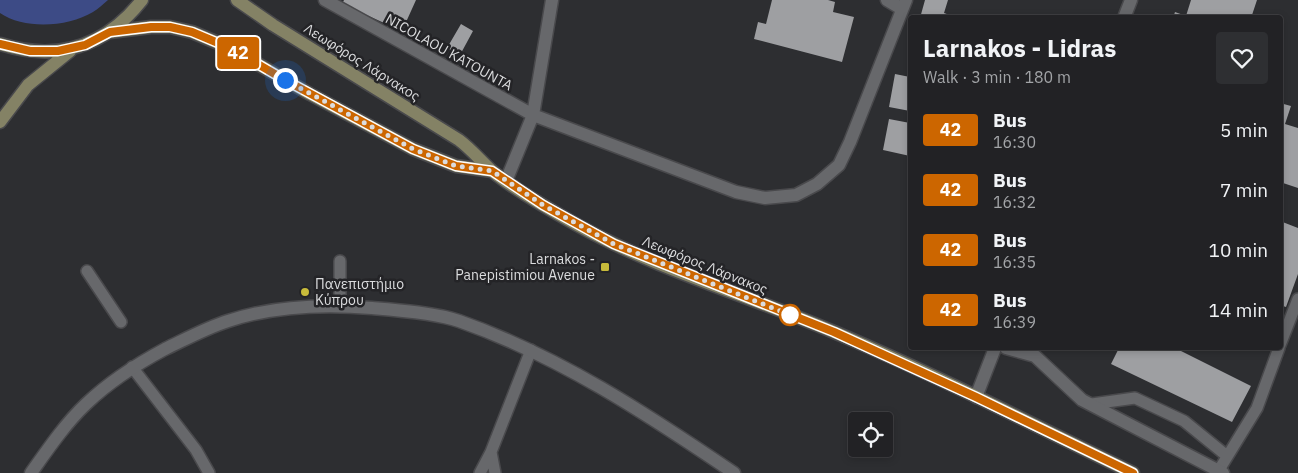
<!DOCTYPE html>
<meta charset="utf-8">
<style>
body{margin:0;font-family:"IBM Plex Sans",sans-serif;background:#2e2f32;color:#f1f3f6;height:100vh;display:flex;flex-direction:column;font-size:19px;white-space:nowrap}
*{box-sizing:border-box;margin:0}
p{font-size:16px;color:#a2a4a7}
.icon{flex:none;width:28px;height:28px;fill:none;stroke:currentColor;stroke-width:2;stroke-linecap:round;stroke-linejoin:round}
.map{position:relative;flex:1;overflow:hidden}
.side{position:absolute;left:908px;top:15px;width:375px;height:335px;display:flex;flex-direction:column;background:#222225;border-radius:5px;box-shadow:0 2px 8px #0003,0 0 0 1px #3f3f42}
.side>*{flex:none}
.badge{padding:0 10px;border-radius:4px;font-size:18px;line-height:32px}
.buttons{position:absolute;left:848px;top:412px;display:grid;gap:10px}
.buttons a{display:grid;place-items:center;width:45px;height:45px;border-radius:5px;background:#222225;box-shadow:0 2px 8px #0003,0 0 0 1px #3f3f42;font-size:25px}
.you{position:absolute;width:25px;height:25px;margin:-12px;border:4px solid #fff;border-radius:50%;background:#1a73e8;box-shadow:0 0 0 8px #1a73e833}
.map>.badge{position:absolute;translate:-50% -50%;box-shadow:0 0 0 2px #fff}
.round{display:grid;place-items:center;flex:none;width:52px;height:52px;border-radius:5px;background:#2e2f32}
.head{display:flex;align-items:center;justify-content:space-between;height:85px;padding:0 15px}
h1{font-size:24px;font-weight:700;line-height:38px}
ul{padding:0;list-style:none}
li{display:flex;align-items:center;gap:15px;height:60px;padding:0 15px}
li div{flex:1}
li b{display:block;font-size:19px}
li em{font-style:normal}
li .badge{min-width:55px;font-weight:700;text-align:center}
.map>svg:first-child{display:block}
.green{fill:#3d4b86}
.building{fill:#9e9fa2}
.lines{fill:none;stroke-linecap:round;stroke-linejoin:round}
.lane-casing{stroke:#49494c;stroke-width:14}
.street-casing{stroke:#49494c;stroke-width:15}
.secondary-casing{stroke:#49494c;stroke-width:15}
.lane{stroke:#67686b;stroke-width:11}
.street{stroke:#67686b;stroke-width:12}
.secondary{stroke:#848265;stroke-width:12}
.line-casing{stroke:#fff;stroke-width:11}
.line{stroke:#c60;stroke-width:8}
.walk{stroke:#dbdcde;stroke-width:5;stroke-dasharray:0 9}
.poi-dot{fill:#c8bb3b;stroke:#242427;stroke-width:2}
.stop-dot{fill:#fff;stroke:#c60;stroke-width:2.5}
.labels{text-anchor:middle;stroke-width:5;stroke-linejoin:round;paint-order:stroke}
.street-label{font-size:14px;fill:#dbdcde;stroke:#242427}
.poi-label{font-size:14px;fill:#dbdcde;stroke:#242427;text-anchor:end}
</style>
<div class="map">
<svg width="1298" height="473" viewBox="0 0 1298 473">
<rect width="100%" height="100%" fill="#2d2e31"/>
<path class="green" d="M0,0H108C103,4 98,9 93,12C68,27 25,30 0,13Z"/>
<path class="building" d="M344,0H416L402,31L342,4Z
M772,0H828L835,2L833,12L854,17L842,62L754,39L758,22L766,24Z
M925,0H948L944,13L958,18H920Z
M1191,0H1257L1251,18H1173L1175,12L1186,16Z
M461,24L473,31L460,55L447,48Z
M895,74L910,77V111L889,107Z
M1280,103L1291,106L1285,124L1298,128V188L1280,182Z
M889,119L910,123V156L883,150Z
M1280,221L1298,228V274L1286,307L1280,305Z
M1119,348H1175L1251,386L1232,422L1111,364Z"/>
<g class="lines">
<g class="lane-casing">
<path id="lane" d="M340,261V306
M87,271L121,322
M1280,345L1298,299
M132,367L196,450L209,473
M1092,404L1135,398L1184,421L1227,456
M491,452L495,473
M1219,470L1257,408L1279,348
M480,473L491,452L531,350"/>
</g>
<g class="street-casing">
<path id="street" d="M325,0L533,115L736,192L765,198L796,195L817,184L839,165L850,142L906,0
M887,0L902,9
M1124,18L1131,0
M506,181L533,115L552,0
M1006,348L1035,356L1082,400L1223,473
M976,397L995,348
M31,473C48,449 65,424 86,404C110,381 137,364 165,349C186,339 206,328 228,321C273,306 325,304 372,308C397,310 437,313 459,321C559,356 647,414 734,473"/>
</g>
<g class="secondary-casing">
<path id="secondary" d="M237,0L273,25L459,140C471,149 481,161 492,171C515,190 552,211 579,226C659,270 750,296 834,332C936,375 1034,425 1133,473
M110,32L151,27H170L192,32L230,48L310,94L413,149L456,166L492,171
M0,44C57,62 105,47 142,0
M0,122L28,85L70,51"/>
</g>
<use href="#lane" class="lane"/>
<use href="#street" class="street"/>
<use href="#secondary" class="secondary"/>
</g>
<g class="lines">
<g class="line-casing">
<path id="line" d="M0,44L30,51H58L85,45L110,32L151,27H170L192,32L230,48L285,80L413,149L456,166L492,171L543,205L614,244L834,332L976,397L1133,473"/>
</g>
<use href="#line" class="line"/>
<path class="walk" d="M285,80L413,149L456,166L492,171L543,205L614,244L790,315"/>
</g>
<g class="poi-dot">
<rect x="600" y="262" width="10" height="10" rx="2.5"/>
<circle cx="305" cy="292" r="5"/>
</g>
<circle class="stop-dot" cx="790" cy="315" r="10"/>
<g class="labels">
<g class="street-label">
<text transform="translate(449 52) rotate(29)" y="5">NICOLAOU KATOUNTA</text>
<text transform="translate(362 62) rotate(32)" y="5">Λεωφόρος Λάρνακος</text>
<text transform="translate(705 265) rotate(22)" y="5">Λεωφόρος Λάρνακος</text>
</g>
<g class="poi-label">
<text x="595" y="264">Larnakos -<tspan x="595" dy="16">Panepistimiou Avenue</tspan></text>
<text x="315" y="289" text-anchor="start">Πανεπιστήμιο<tspan x="315" dy="16">Κύπρου</tspan></text>
</g>
</g>
</svg>
<div class="buttons">
<a><svg class="icon" aria-label="locate" viewBox="0 0 24 24"><circle cx="12" cy="12" r="6"/><path d="M12 2v4M12 18v4M2 12h4M18 12h4"/></svg></a>
</div>
<div class="you" style="left:285px;top:80px"></div>
<b class="badge" style="left:238px;top:53px;background:#c60;color:#fff">42</b>
<section class="side">
<div class="head"><div><h1>Larnakos - Lidras</h1><p>Walk · 3 min · 180 m</p></div><a class="round"><svg class="icon" aria-label="heart" viewBox="0 0 24 24"><path d="M12 20l-8-8c-3-5 5-10 8-4 3-6 11-1 8 4z"/></svg></a></div>
<ul>
<li><span class="badge" style="background:#c60;color:#fff">42</span><div><b>Bus</b><p>16:30</p></div><em>5 min</em></li>
<li><span class="badge" style="background:#c60;color:#fff">42</span><div><b>Bus</b><p>16:32</p></div><em>7 min</em></li>
<li><span class="badge" style="background:#c60;color:#fff">42</span><div><b>Bus</b><p>16:35</p></div><em>10 min</em></li>
<li><span class="badge" style="background:#c60;color:#fff">42</span><div><b>Bus</b><p>16:39</p></div><em>14 min</em></li>
</ul>
</section>
</div>
